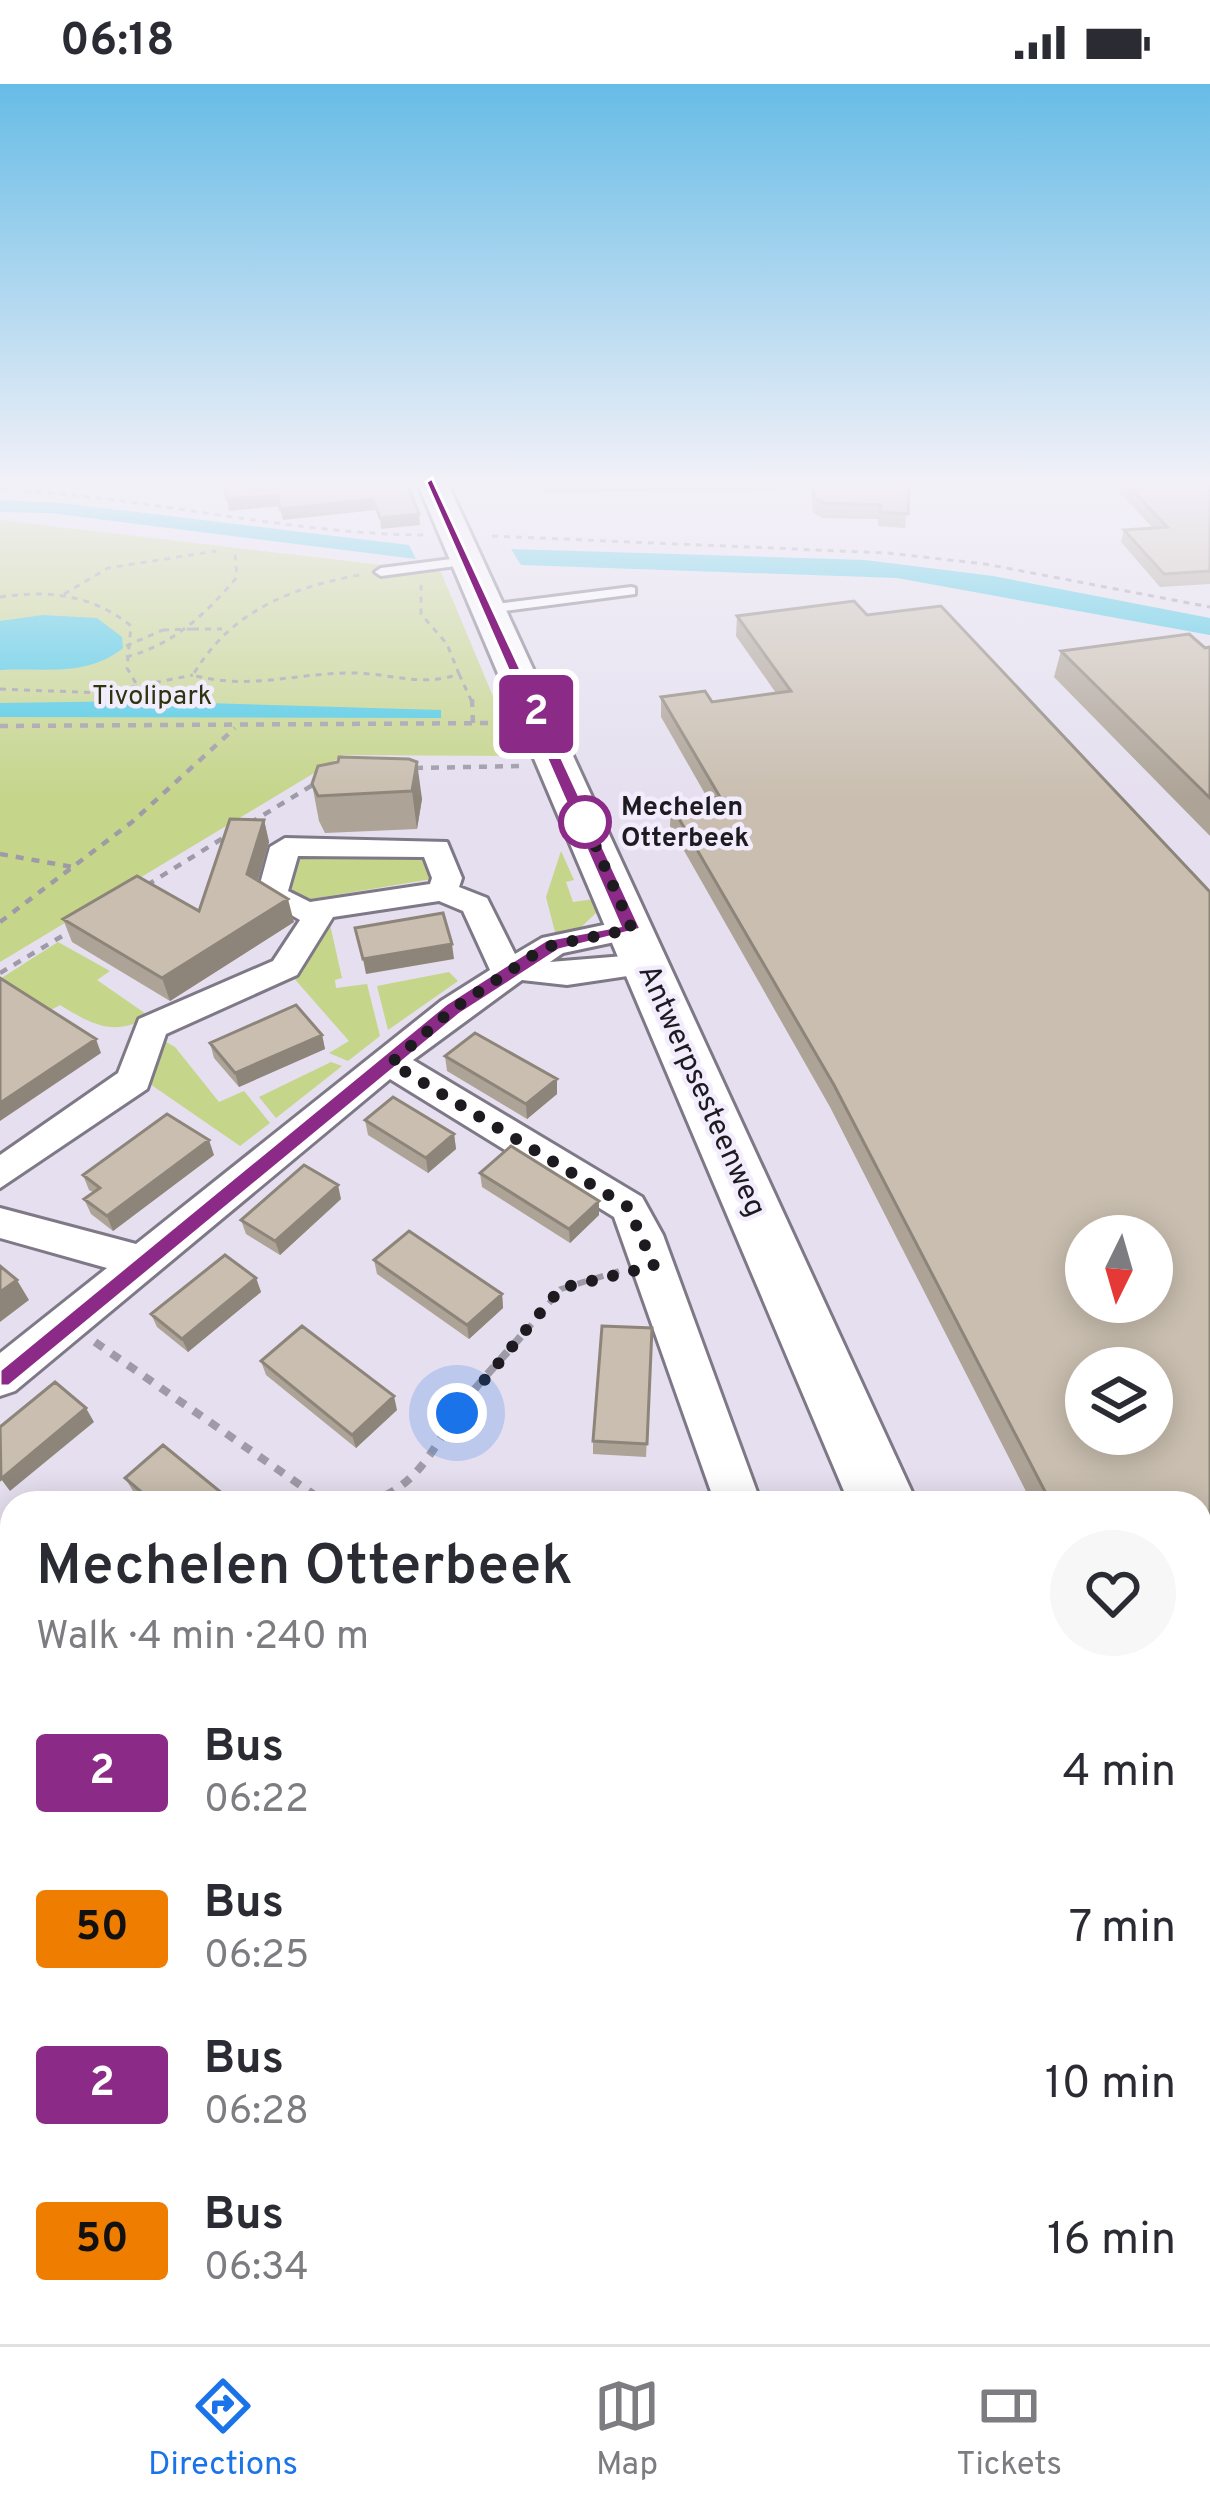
<!DOCTYPE html>
<meta charset="utf-8">
<style>
body{margin:0;font-family:Overpass,sans-serif;background:#f7f7f7;color:#2b2b33;height:100vh;display:flex;flex-direction:column;font-size:45px;white-space:nowrap}
*{box-sizing:border-box;margin:0}
p{font-size:39px;color:#7c7c81}
.icon{flex:none;width:66px;height:66px;fill:none;stroke:currentColor;stroke-width:2;stroke-linecap:round;stroke-linejoin:round}
.map{position:relative;flex:1;overflow:hidden}
.drawer{position:absolute;left:0px;top:1407px;width:1212px;height:855px;display:flex;flex-direction:column;background:#fff;border-radius:36px 36px 0 0;box-shadow:0 6px 30px #0003}
.drawer>*{flex:none}
.badge{padding:0 24px;border-radius:9px;font-size:42px;line-height:78px}
.needle{width:78px;rotate:185deg}
.tools{position:absolute;left:1065px;top:1131px;display:grid;gap:24px}
.tools a{display:grid;place-items:center;width:108px;height:108px;border-radius:50%;background:#fff;box-shadow:0 6px 30px #0003;font-size:60px}
.you{position:absolute;width:60px;height:60px;margin:-30px;border:9px solid #fff;border-radius:50%;background:#1a73e8;box-shadow:0 0 0 18px #1a73e833}
.map>.badge{position:absolute;translate:-50% -50%;box-shadow:0 0 0 6px #fff}
.round{display:grid;place-items:center;flex:none;width:126px;height:126px;border-radius:63px;background:#f7f7f7}
.overview{display:flex;align-items:center;justify-content:space-between;height:204px;padding:0 36px}
h1{font-size:57px;font-weight:600;line-height:90px}
ul{padding:0;list-style:none}
li{display:flex;align-items:center;gap:36px;height:156px;padding:0 36px}
li div{flex:1}
li b{display:block;font-size:45px}
li em{font-style:normal}
li .badge{min-width:132px;font-weight:700;text-align:center}
.status{display:flex;justify-content:space-between;align-items:center;height:84px;padding:0 60px;background:#fff;direction:ltr}
.status svg{height:33px;fill:currentColor}
.menu{display:flex;justify-content:space-around;align-items:center;height:168px;border-top:3px solid #e1e1e2;background:#fff;font-size:33px;color:#7c7c81}
.menu a{display:grid;justify-items:center;gap:6px}
.menu .active{color:#1a73e8}
.map>svg:first-child{display:block}
.green{fill:#c5d58a}
.water{fill:#46c8e2}
.lines{fill:none;stroke-linecap:round;stroke-linejoin:round}
.lane-casing{stroke:#7e7887;stroke-width:6}
.street-casing{stroke:#7e7887;stroke-width:6}
.secondary-casing{stroke:#7e7887;stroke-width:6}
.path-far3{stroke:#9f9aa7;stroke-width:3;stroke-dasharray:6 6;stroke-linecap:butt}
.path-far2{stroke:#9f9aa7;stroke-width:4.5;stroke-dasharray:8 8;stroke-linecap:butt}
.path-far1{stroke:#9f9aa7;stroke-width:6;stroke-dasharray:9 9;stroke-linecap:butt}
.path{stroke:#9f9aa7;stroke-width:8;stroke-dasharray:10 10;stroke-linecap:butt}
.lane{fill:#fff;fill-rule:evenodd}
.street{fill:#fff;fill-rule:evenodd}
.secondary{fill:#fff;fill-rule:evenodd}
.path-bridge{stroke:#9f9aa7;stroke-width:3;stroke-dasharray:6 6;stroke-linecap:butt}
.wall{fill:#ada396}
.shaded-wall{fill:#8d857a}
.building{fill:#c9beaf;stroke:#8d857a;stroke-width:3;fill-rule:evenodd}
.line{fill:#8c2b87;stroke:#fff;stroke-width:3}
.walk{stroke:#1d1a20;stroke-width:12;stroke-dasharray:0 21.6}
.stop-dot{fill:#fff;stroke:#8c2b87;stroke-width:6}
.labels{text-anchor:middle;stroke-width:9;stroke-linejoin:round;paint-order:stroke}
.far-park-label{font-size:27px;fill:#2e350e;stroke:#f2ecfd}
.far-stop-label{font-size:27px;font-weight:bold;fill:#1d1a20;stroke:#f2ecfd;text-anchor:start}
.street-label{font-size:30px;fill:#1d1a20;stroke:#f2ecfd}
</style>
<div class="status"><b>06:18</b><svg viewBox="0 0 49 12"><path d="M0 12V9h3v3zM5 12V6h3v6zM10 12V3h3v9zM15 12V0h3v12zM26 1h20v11H26zM47 4h2v5h-2z"/></svg></div>
<div class="map">
<svg width="1210" height="2260" viewBox="0 0 1210 2260">
<rect width="100%" height="100%" fill="#e5dfef"/>
<path class="green" d="M0,436L441,488L518,672L344,671L0,878Z
M561,767L574,796L566,798L573,818L594,815L597,828L578,846L556,852L546,813Z
M296,771L424,773L432,795L305,816L287,806Z
M329,836L342,894L335,896L336,904L367,900L380,952L348,977L329,969L349,957L292,892Z
M58,858L110,887L97,896L149,932C115,954 91,940 60,921L49,927L0,895Z
M449,888L458,897L388,946L377,902Z
M159,954L175,963L219,1018L244,1007L270,1039L240,1062L150,1000Z
M331,978L342,982L276,1034L259,1013Z"/>
<path class="water" d="M0,416L62,419L409,461L416,475L50,429L0,428Z
M511,465L865,476L993,492L1210,534V551L897,494L521,481Z
M43,531L97,534L122,553L123,564C86,594 44,583 0,586V537Z
M138,617L441,626V634L0,633V619Z"/>
<g class="lines">
<g class="lane-casing">
<path id="lane" d="M467,473L473,477L471,480L381,492L375,488L381,484Z
M631,503L635,504V510L488,529L482,525L488,521Z"/>
</g>
<g class="street-casing">
<path id="street" d="M285,754L447,758L462,794L459,803L487,814L515,870L542,854L632,835L643,838L648,845L643,852L563,869L550,878L649,870L665,880L661,887L567,901L522,896L413,976L642,1113L663,1151L761,1419H715L614,1133L390,995L15,1307L0,1312V1269L107,1184L0,1154V1124L136,1160L441,917L490,886L463,827L439,817L333,833L297,891L166,950L147,1005L0,1104V1071L118,989L139,935L273,877L300,836L257,811L270,763ZM298,772L424,773L432,794L430,800L310,818L288,807Z
M0,1505L12,1510V1565L0,1560Z
M693,2250H761L762,2260H694Z"/>
</g>
<g class="secondary-casing">
<path id="secondary" d="M417,398H447L917,1419H849Z
M1200,2095L1210,2099V2213L1200,2208Z"/>
</g>
<path class="path-far3" d="M0,406C143,411 282,450 425,451
M492,452L888,469L985,480L1210,523
M359,491C289,504 230,528 193,591C249,607 299,588 355,589C393,590 421,603 459,590L447,560L421,530V501
M64,510L108,484L216,467
M0,513C48,506 92,510 131,542L127,584L137,601
M193,545H222
M126,562L163,546
M126,573C173,561 206,530 237,493L235,470
M459,590L472,618
M0,605L102,609L193,591"/>
<path class="path-far2" d="M472,615L473,641
M0,642L500,639
M415,684L522,682
M250,739L316,699
M0,770L73,783
M147,801L228,751
M0,838L132,738L235,644
M0,889L74,845"/>
<path class="path-far1" d="M526,1247L561,1205L619,1187"/>
<path class="path" d="M95,1258L326,1419
M367,1419C416,1403 430,1370 456,1330C477,1299 505,1272 528,1244"/>
<use href="#lane" class="lane"/>
<use href="#street" class="street"/>
<use href="#secondary" class="secondary"/>
<path class="path-bridge" d="M163,546L193,545"/>
</g>
<path class="wall" d="M545,398H1045L1044,400L909,402L905,444L878,442V435L822,434L813,428L811,406L545,409Z
M1110,398H1210V500L1160,503L1121,458L1124,446L1153,444Z
M867,531L1210,808V1734L1200,1737V1419H1032L830,1023L670,742L671,721L708,715L661,633V613L712,618L776,609L736,552L737,532Z
M1210,563V752L1054,593L1061,567Z
M409,675L422,715L417,745L325,749L319,737L312,700Z
M264,736L269,758L258,796L294,838L170,917L72,858L63,835L199,827Z
M322,951L325,965L239,1003L214,974L210,959Z
M445,972L557,1010L527,1035L447,987Z
M365,1036L454,1050L456,1065L428,1089L368,1051Z
M214,1071L113,1147L91,1130L84,1115L93,1108L89,1106L83,1091Z
M480,1089L599,1117V1131L570,1159L482,1103Z
M341,1115L280,1171L246,1150L241,1136Z
M374,1176L502,1210L503,1224L469,1255L377,1190Z
M256,1194L261,1208L188,1268L157,1243L151,1230Z
M652,1244L646,1373L593,1370V1357Z
M261,1277L397,1326L356,1364L266,1291Z
M125,1394L234,1419H147L133,1407Z"/>
<path class="shaded-wall" d="M278,411L280,422L229,427L227,415Z
M373,415L375,426L283,436L280,425Z
M419,430L420,441L381,445L380,434Z
M417,678L422,715L417,745L412,707Z
M264,736L269,758L253,813L247,790Z
M288,815L294,838L170,917L162,894Z
M452,860L454,875L366,890L363,875Z
M322,951L325,965L239,1003L235,989Z
M96,955L101,969L0,1037V1019Z
M557,995V1010L527,1035L526,1020Z
M454,1050L456,1065L428,1089L426,1074Z
M209,1056L214,1071L113,1147L107,1132Z
M338,1101L341,1115L280,1171L275,1157Z
M599,1117V1131L570,1159L569,1145Z
M256,1194L261,1208L188,1268L182,1255Z
M17,1196L29,1216L0,1238V1208Z
M502,1210L503,1224L469,1255L467,1241Z
M394,1312L397,1326L356,1364L352,1351Z
M86,1324L94,1338L10,1407L1,1395Z
M1210,1726V1734L1200,1737V1734Z
M0,2068L12,2087V2104L0,2085Z
M104,2250H116L122,2260H110Z"/>
<path class="building" d="M224,398H384L385,400L406,398L419,430L380,434L373,415L280,425L278,411L227,415Z
M813,398H909L908,430L880,428L881,421L824,419L814,414Z
M1125,398H1210V487L1164,490L1124,446L1167,443Z
M854,517L867,531L941,522L1210,808V1725L1200,1705V1419H1051L834,1001L671,721L720,713L661,613L705,607L712,618L791,607L737,532ZM1086,1152H1152V1218H1086ZM1086,1284H1152V1350H1086Z
M1189,550L1205,564L1210,563V714L1061,567Z
M339,673L409,675L417,678L412,707L318,712L312,700L318,682L338,678Z
M230,735L264,736L247,790L288,815L162,894L63,835L137,792L199,827Z
M443,829L452,860L363,875L355,844Z
M0,894L96,955L0,1019Z
M296,921L322,951L235,989L210,959Z
M475,949L557,995L526,1020L445,972Z
M393,1013L454,1050L426,1074L365,1036Z
M167,1030L209,1056L107,1132L84,1115L100,1104L83,1091Z
M511,1062L599,1117L569,1145L480,1089Z
M304,1081L338,1101L275,1157L241,1136Z
M409,1147L502,1210L467,1241L374,1176Z
M225,1171L256,1194L182,1255L151,1230Z
M0,1182L17,1196L0,1208Z
M302,1242L394,1312L352,1351L261,1277Z
M602,1242L652,1244L647,1360L593,1357Z
M55,1298L86,1324L1,1395L0,1343Z
M163,1361L234,1419H154L125,1394Z
M0,1667L12,1680V1776L0,1762Z
M0,2085L12,2104V2250H104L110,2260H9L0,2245Z
M530,2250H558L567,2260H524Z"/>
<linearGradient id="sky" x2="0" y2="1"><stop stop-color="#67bce6"/><stop offset="0.56" stop-color="#f3f1f8"/><stop offset="1" stop-color="#f3f1f8" stop-opacity="0"/></linearGradient>
<rect width="1210" height="714" fill="url(#sky)"/>
<path class="line" d="M432,394L641,845L559,866L460,930L9,1302H0V1286L446,920L546,856L620,842L426,398Z"/>
<g class="lines">
<path class="walk" d="M457,1329L561,1204L654,1182L628,1123L391,979L453,925L535,870L553,861L632,845L585,738"/>
</g>
<circle class="stop-dot" cx="585" cy="738" r="24"/>
<g class="labels">
<g class="far-park-label">
<text x="152" y="620">Tivolipark</text>
</g>
<g class="far-stop-label">
<text x="621" y="731">Mechelen<tspan x="621" dy="31">Otterbeek</tspan></text>
</g>
<g class="street-label">
<text transform="translate(703 1006) rotate(66)" y="10">Antwerpsesteenweg</text>
</g>
</g>
</svg>
<div class="tools">
<a><svg class="needle" viewBox="-14 -14 28 28"><path d="M0-13l5 13h-10z" fill="#e53935"/><path d="M0 13l5-13h-10z" fill="#7c7c81"/></svg></a>
<a><svg class="icon" aria-label="layers" viewBox="0 0 24 24"><path d="M12 4l9 5-9 5-9-5zM3 14l9 5 9-5"/></svg></a>
</div>
<div class="you" style="left:457px;top:1329px"></div>
<b class="badge" style="left:536px;top:630px;background:#8c2b87;color:#fff">2</b>
<section class="drawer">
<div class="overview"><div><h1>Mechelen Otterbeek</h1><p>Walk · 4 min · 240 m</p></div><a class="round"><svg class="icon" aria-label="heart" viewBox="0 0 24 24"><path d="M12 20l-8-8c-3-5 5-10 8-4 3-6 11-1 8 4z"/></svg></a></div>
<ul>
<li><span class="badge" style="background:#8c2b87;color:#fff">2</span><div><b>Bus</b><p>06:22</p></div><em>4 min</em></li>
<li><span class="badge" style="background:#ef7d00;color:#111">50</span><div><b>Bus</b><p>06:25</p></div><em>7 min</em></li>
<li><span class="badge" style="background:#8c2b87;color:#fff">2</span><div><b>Bus</b><p>06:28</p></div><em>10 min</em></li>
<li><span class="badge" style="background:#ef7d00;color:#111">50</span><div><b>Bus</b><p>06:34</p></div><em>16 min</em></li>
</ul>
</section>
</div>
<nav class="menu">
<a class="active"><svg class="icon" aria-label="directions" viewBox="0 0 24 24"><path d="M12 3l9 9-9 9-9-9zM9 14v-3h6M13 9l2 2-2 2"/></svg>Directions</a>
<a><svg class="icon" aria-label="map" viewBox="0 0 24 24"><path d="M3 6l6-2 6 2 6-2v14l-6 2-6-2-6 2zM9 4v14M15 6v14"/></svg>Map</a>
<a><svg class="icon" aria-label="tickets" viewBox="0 0 24 24"><path d="M3 7h18v10H3zM15 7v10"/></svg>Tickets</a>
</nav>
